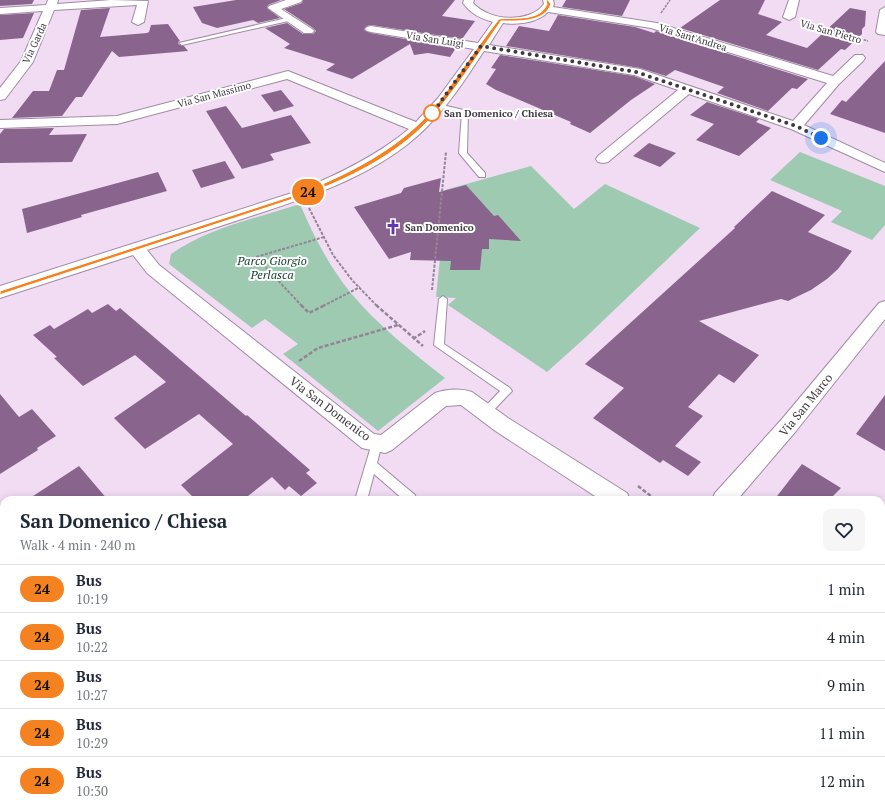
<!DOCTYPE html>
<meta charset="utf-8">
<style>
body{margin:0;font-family:"PT Serif",serif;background:#f6f6f7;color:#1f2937;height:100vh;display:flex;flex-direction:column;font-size:15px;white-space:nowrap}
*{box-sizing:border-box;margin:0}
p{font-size:13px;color:#747a83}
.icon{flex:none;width:22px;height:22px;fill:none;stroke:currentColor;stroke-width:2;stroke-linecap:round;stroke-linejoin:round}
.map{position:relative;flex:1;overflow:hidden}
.drawer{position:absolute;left:0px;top:496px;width:885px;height:316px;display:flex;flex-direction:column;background:#fff;border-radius:12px 12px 0 0;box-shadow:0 2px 10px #0003}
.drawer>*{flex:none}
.badge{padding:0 8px;border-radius:13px;font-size:14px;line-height:26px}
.you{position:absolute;width:20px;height:20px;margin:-10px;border:3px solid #fff;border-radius:50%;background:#1a73e8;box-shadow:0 0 0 6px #1a73e833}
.map>.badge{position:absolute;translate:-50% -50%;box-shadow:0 0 0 2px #fff}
.round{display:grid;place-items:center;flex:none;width:42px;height:42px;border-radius:8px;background:#f6f6f7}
.headline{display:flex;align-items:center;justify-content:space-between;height:68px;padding:0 20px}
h1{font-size:19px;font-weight:700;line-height:30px}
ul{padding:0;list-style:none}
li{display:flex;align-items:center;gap:12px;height:48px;padding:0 20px;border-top:1px solid #e0e1e3}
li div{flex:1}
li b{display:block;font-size:15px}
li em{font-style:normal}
li .badge{min-width:44px;font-weight:700;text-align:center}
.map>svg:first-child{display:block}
.green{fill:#9fcab2}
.building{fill:#89658e}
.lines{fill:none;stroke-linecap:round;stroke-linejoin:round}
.lane-casing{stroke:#9f8ca2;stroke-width:2}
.street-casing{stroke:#9f8ca2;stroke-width:2}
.path-far2{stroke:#938594;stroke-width:1.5;stroke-dasharray:2.5 1;stroke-linecap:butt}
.path-far1{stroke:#938594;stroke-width:2;stroke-dasharray:3 1.5;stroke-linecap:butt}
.path{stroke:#938594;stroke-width:2.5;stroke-dasharray:4 2;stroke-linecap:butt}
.lane{fill:#fff;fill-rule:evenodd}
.street{fill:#fff;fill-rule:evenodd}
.line{fill:#f58220;stroke:#fff}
.walk{stroke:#413942;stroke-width:4;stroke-dasharray:0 7.2}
.stop-dot{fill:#fff;stroke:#f58220;stroke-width:2}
.labels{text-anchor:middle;stroke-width:4;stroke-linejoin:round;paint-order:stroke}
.far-street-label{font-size:10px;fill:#413942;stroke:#fff}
.far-stop-label{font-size:10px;font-weight:bold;fill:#413942;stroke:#fff;text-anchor:start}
.far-poi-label{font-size:10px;font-weight:bold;fill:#413942;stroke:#fff;text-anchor:start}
.park-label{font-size:12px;font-style:italic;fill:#174530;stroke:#fff}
.street-label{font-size:12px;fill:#413942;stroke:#fff}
</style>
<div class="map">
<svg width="885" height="812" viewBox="0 0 885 812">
<rect width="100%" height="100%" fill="#f1dcf3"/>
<path class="green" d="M800,152L885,186V225L872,240L831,222L842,211L770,180Z
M531,166L574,209L605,184L700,228L586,337L547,372L448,305L456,298L436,297L446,200H444L445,190Z
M300,204C313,235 329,266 350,292C377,325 412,352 445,378L378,431L283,354L298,344L265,319L252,328L169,264L171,254C208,228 257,218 300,204Z"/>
<path class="building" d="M0,0H34L32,4L0,6Z
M236,0H281L268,5L267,8L280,18L258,23L253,20L217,28L202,23L193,7Z
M303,0H455L442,16L475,21L462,39L371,25L367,26L364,30L371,33L456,48L450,57L428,53L414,55L410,44L352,79L326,70L335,64L284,48L290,44L265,28L287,23L303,34H313L316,31L313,28L284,9L302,3Z
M566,0H630L622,16L562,7Z
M720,0H765L758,14L782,22L766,35L807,48L850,8L866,11L865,26L862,29V34L845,50L841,49L818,70L680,28Z
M110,8L100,37L147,33L149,32L151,25L168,24L180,41L178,42V44L184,46L188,51L119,57L112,51L82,97H76L62,116L12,118L33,91H49L57,70H64L81,10Z
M34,13L23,38L0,40V15Z
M558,15L635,27L654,33L656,31L808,79L797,89L792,88L768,111L717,93L724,87L675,70L666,76L640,68L506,46L519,26L549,31Z
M500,55L634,76L655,84L631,100L590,133L570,124L571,122L496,90L486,84L496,69L491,68Z
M885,61V133L830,114L842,100L846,102Z
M281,90L294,106L274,112L261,95Z
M707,102L759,119L756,122L771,128L739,156L696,140L714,124L690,115Z
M226,106L242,128L291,115L311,143L270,154L274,160L242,169L206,111Z
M54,128L49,135L87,134L72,162L0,163V134L4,129Z
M649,143L676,153L660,167L633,156Z
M225,161L235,178L201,188L192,170Z
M158,172L167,191L81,215L82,217L27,233L22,209Z
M441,178L439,192L466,185L494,216L498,215L521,241L489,239V249H482L480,270H450L451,261L410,260L411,252L389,259L354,207L401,193L404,188Z
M772,191L825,215L808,232L852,251L838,269L827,279L811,290L788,301L781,299L699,321L759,355L734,383L719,374L688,407L703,416L675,446L701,462L688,476L663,460L660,463L593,418L624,388L585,364L735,228L734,227Z
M108,304L116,311L120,308L246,416L247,415L310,470L306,473L317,483L301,496L289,486L285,490L272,477L243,500H196L181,485L233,444L199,414L145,449L114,418L166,382L135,355L83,386L54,358L57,357L33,335L50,325L54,329L88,309L92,313Z
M0,394L19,417L32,409L56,436L37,448L38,450L0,474Z
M885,395V451L856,434Z
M802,464L841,488L829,500H774Z
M79,466L108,500H27Z"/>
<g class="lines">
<g class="lane-casing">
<path id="lane" d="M291,17L294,19L293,20L182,45L179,43Z
M438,104L468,111L467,153L485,173V177H479L459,153L462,112L436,107L435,106Z
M443,296L447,299L444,344L510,388L512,391L489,415H481L480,412L500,391L434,345L439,299Z
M377,439L381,440L382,443L377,463L415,495L416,500H404L374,474L367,500H355L372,443L373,440Z"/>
</g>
<g class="street-casing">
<path id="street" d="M48,0H58L57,4L111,0L148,1L144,22L138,25L132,22L137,5L54,10L33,62L5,99L0,100V88L21,61L43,11L0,14V8L46,5Z
M286,0H302L301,2L281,9L312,29L314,31L312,33H304L268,8L269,6Z
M464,0H474L473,3C489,21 529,24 544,4L543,0H553L554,4L553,7L657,23L833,76L855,55H863L865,58L863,61L839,84L804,125L885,163V172L791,129L689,94L608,162L603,163L598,162L596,159L598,156L678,90L634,75L484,51C466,78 449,105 426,128C379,174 315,195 254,215C218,227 183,238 147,250L159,265L374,434L381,435L435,393C446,389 461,388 472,392L508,418L627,493L630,500H601L494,430L461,405L446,406L392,450L385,453L362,448L147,273L133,255L0,298V286L295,192C335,176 375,157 409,129L287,79L117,124L0,128V120L117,116L288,71L416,122L438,98L474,49L371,32L367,31L365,29L367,27L371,26L478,43L493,22C480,18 471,14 463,3ZM548,12L651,28L827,83L793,121L640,69L489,45L503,23C518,25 537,23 548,12Z
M789,0H799L795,17L789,20L783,17Z
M885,7V35L878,34L876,32L880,10Z
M885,301V319L796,431L737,500H712L715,493L782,419L879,303Z
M0,657L4,659V689L0,687Z
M881,675L885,676V704L881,703Z
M72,808H103L105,812H74Z
M448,808H479L477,812H446Z"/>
</g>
<path class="path-far2" d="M661,13L670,0
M803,23L868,41"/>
<path class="path-far1" d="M309,208L333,255L352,280L377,306
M432,290L446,152
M302,306L256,257L324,237
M323,306L360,287"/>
<path class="path" d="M301,305L309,313L325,305
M376,305L423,346
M413,339L425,331
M299,361L318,348L398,325
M638,486L656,500"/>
<use href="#lane" class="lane"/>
<use href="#street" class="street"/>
</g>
<path class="line" d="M546,0H548L551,4C544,23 518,21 501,21C478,54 456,90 429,120C395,156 348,179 302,196L2,294L0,295V291L298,194C344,176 389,154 424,119C437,106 446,92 456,78C470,58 484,38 499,19C514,17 540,22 547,4Z"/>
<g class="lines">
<path class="walk" d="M432,113L431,115L481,46L636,72L796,126L821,138"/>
</g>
<defs>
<g id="church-bare" transform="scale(1.2)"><path d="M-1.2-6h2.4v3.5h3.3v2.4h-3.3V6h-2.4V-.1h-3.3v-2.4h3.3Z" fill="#6236ae" stroke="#fff" stroke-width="2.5" paint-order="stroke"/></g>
</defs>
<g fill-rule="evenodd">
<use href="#church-bare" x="393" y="227"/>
</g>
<circle class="stop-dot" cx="432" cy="113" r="8"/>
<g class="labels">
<g class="far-street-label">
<text transform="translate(831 31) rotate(16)" y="4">Via San Pietro</text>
<text transform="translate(693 37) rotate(17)" y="4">Via Sant'Andrea</text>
<text transform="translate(435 39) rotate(9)" y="4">Via San Luigi</text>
<text transform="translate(34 43) rotate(-65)" y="4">Via Garda</text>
<text transform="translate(214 94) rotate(-15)" y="4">Via San Massimo</text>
</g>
<g class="far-stop-label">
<text x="444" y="117">San Domenico / Chiesa</text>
</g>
<g class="far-poi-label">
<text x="405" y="231">San Domenico</text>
</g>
<g class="park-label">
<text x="272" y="265">Parco Giorgio<tspan x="272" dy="14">Perlasca</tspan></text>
</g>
<g class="street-label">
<text transform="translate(806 405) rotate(-51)" y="4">Via San Marco</text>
<text transform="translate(330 409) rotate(37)" y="4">Via San Domenico</text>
</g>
</g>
</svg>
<div class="you" style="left:821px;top:138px"></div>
<b class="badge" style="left:308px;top:192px;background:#f58220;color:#111">24</b>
<section class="drawer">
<div class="headline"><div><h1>San Domenico / Chiesa</h1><p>Walk · 4 min · 240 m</p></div><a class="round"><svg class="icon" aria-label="heart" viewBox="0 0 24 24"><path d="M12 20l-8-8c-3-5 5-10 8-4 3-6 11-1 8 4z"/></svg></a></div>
<ul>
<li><span class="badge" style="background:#f58220;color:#111">24</span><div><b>Bus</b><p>10:19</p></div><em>1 min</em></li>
<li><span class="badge" style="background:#f58220;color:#111">24</span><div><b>Bus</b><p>10:22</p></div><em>4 min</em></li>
<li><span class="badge" style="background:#f58220;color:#111">24</span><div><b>Bus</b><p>10:27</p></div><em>9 min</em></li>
<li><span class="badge" style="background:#f58220;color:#111">24</span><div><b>Bus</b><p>10:29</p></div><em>11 min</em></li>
<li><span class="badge" style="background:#f58220;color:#111">24</span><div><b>Bus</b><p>10:30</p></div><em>12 min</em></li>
</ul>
</section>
</div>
